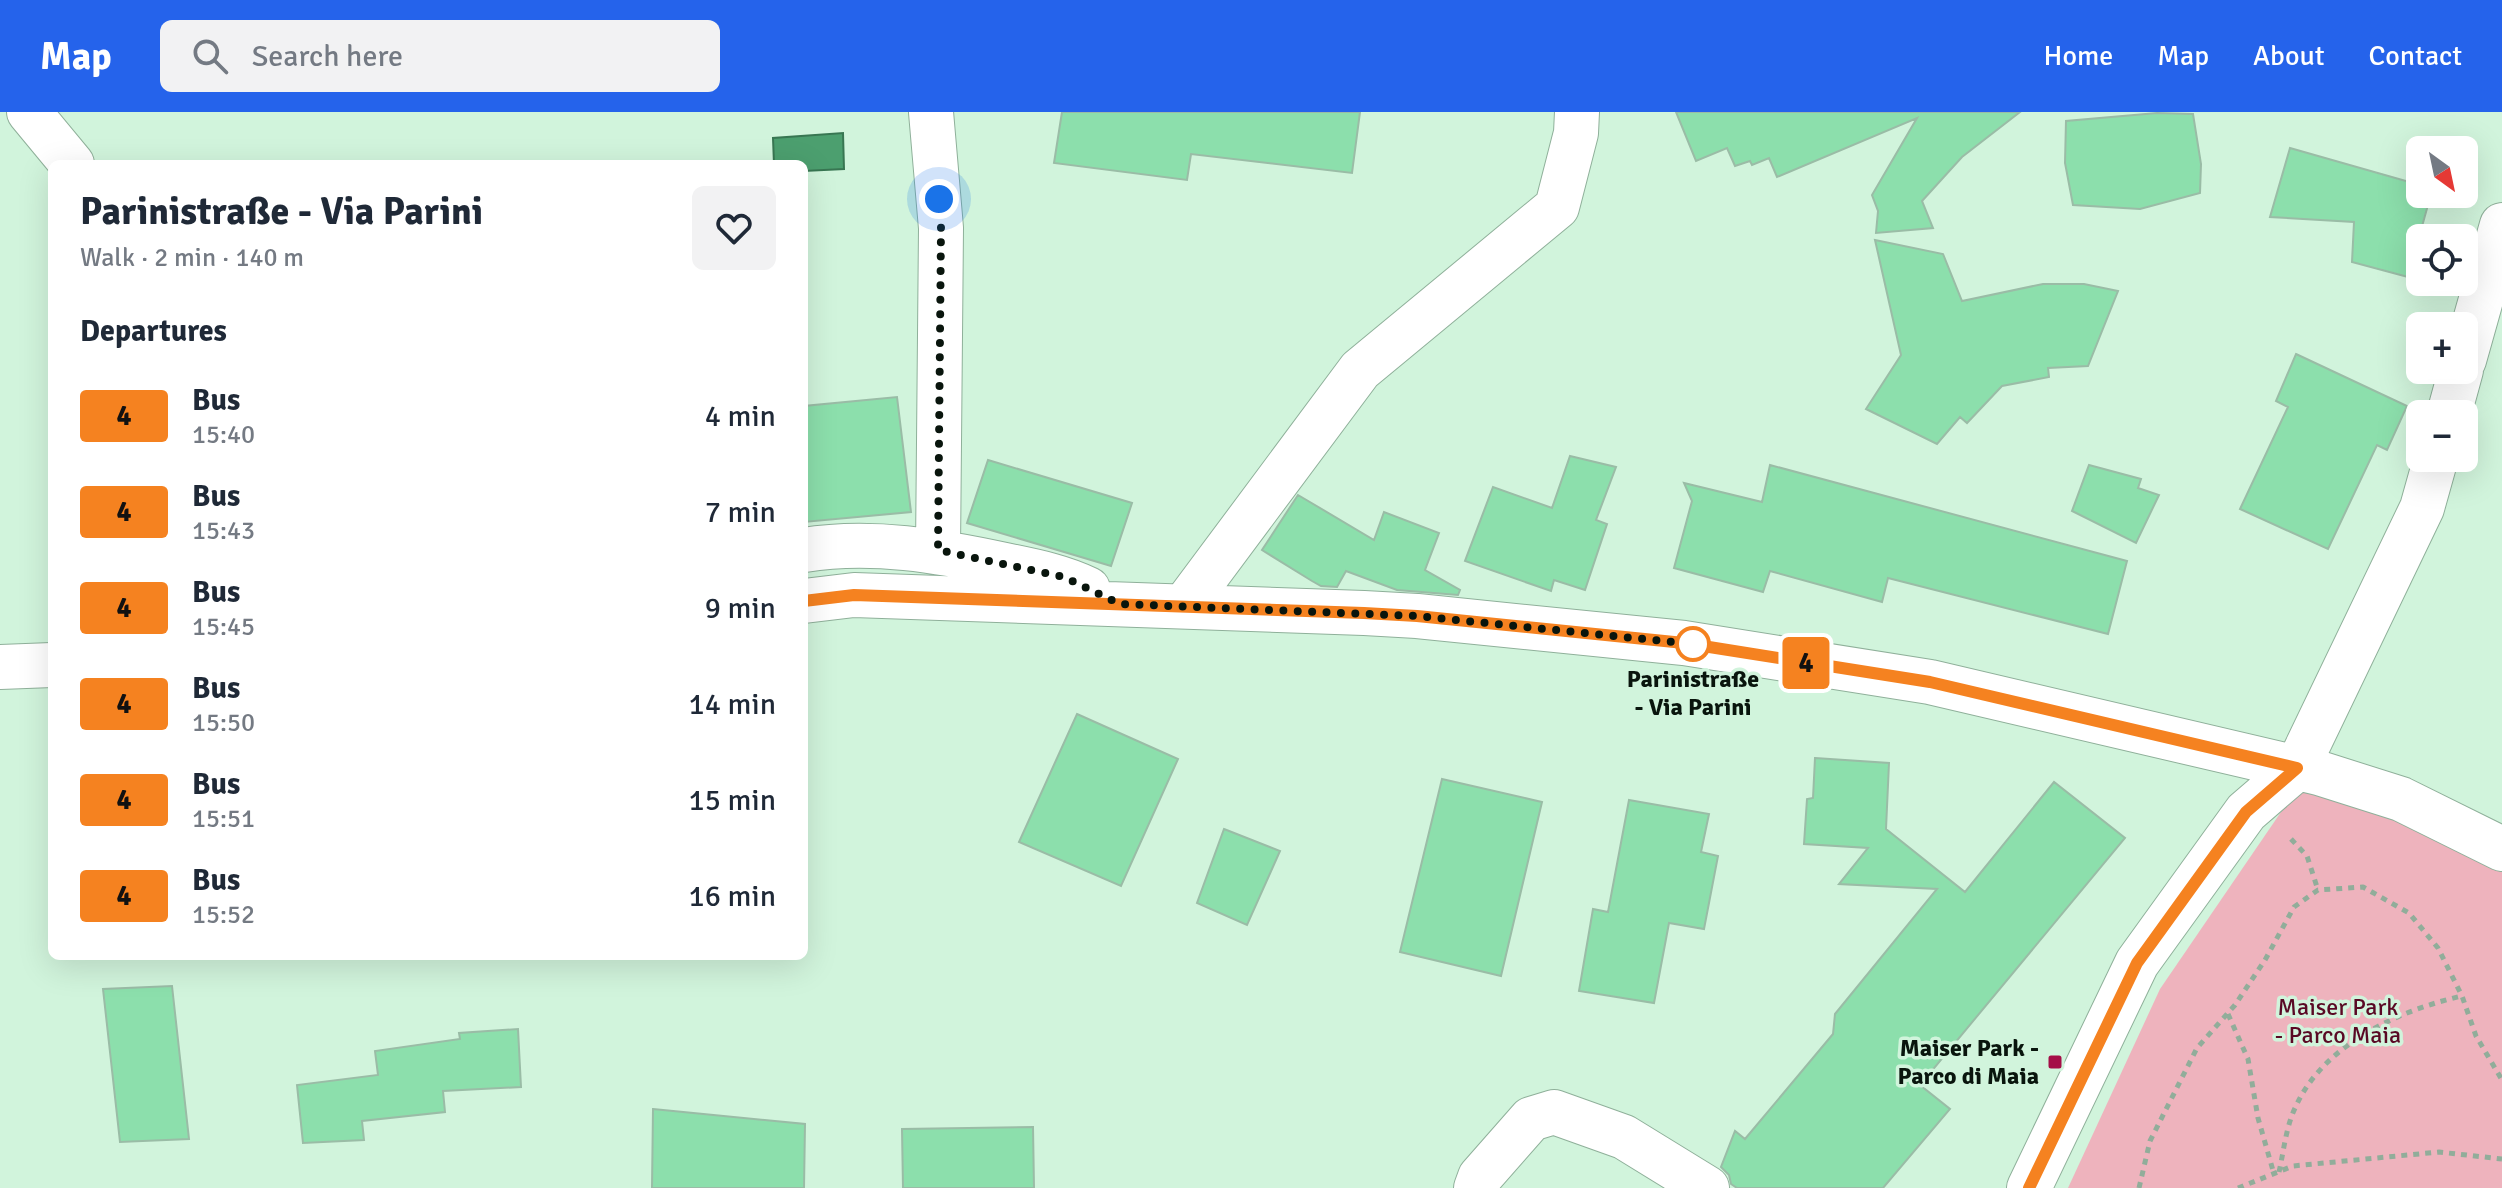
<!DOCTYPE html>
<meta charset="utf-8">
<style>
body{margin:0;font-family:Signika,sans-serif;background:#f2f2f3;color:#1f2937;height:100vh;display:flex;flex-direction:column;font-size:30px;white-space:nowrap}
*{box-sizing:border-box;margin:0}
p{font-size:26px;color:#747a83}
.icon{flex:none;width:44px;height:44px;fill:none;stroke:currentColor;stroke-width:2;stroke-linecap:round;stroke-linejoin:round}
.map{position:relative;flex:1;overflow:hidden}
.side{position:absolute;left:48px;top:48px;width:760px;height:800px;display:flex;flex-direction:column;background:#fff;border-radius:12px;box-shadow:0 8px 32px #0002}
.side>*{flex:none}
.badge{padding:0 16px;border-radius:6px;font-size:28px;line-height:52px}
.needle{width:52px;rotate:147deg}
.fabs{position:absolute;left:2406px;top:24px;display:grid;gap:16px}
.fabs a{display:grid;place-items:center;width:72px;height:72px;border-radius:12px;background:#fff;box-shadow:0 8px 32px #0002;font-size:40px}
.you{position:absolute;width:40px;height:40px;margin:-20px;border:6px solid #fff;border-radius:50%;background:#1a73e8;box-shadow:0 0 0 12px #1a73e833}
.map>.badge{position:absolute;translate:-50% -50%;box-shadow:0 0 0 4px #fff}
h2{padding:0 32px;font-size:30px;line-height:72px}
.round{display:grid;place-items:center;flex:none;width:84px;height:84px;border-radius:12px;background:#f2f2f3}
.head{display:flex;align-items:center;justify-content:space-between;height:136px;padding:0 32px}
h1{font-size:38px;font-weight:700;line-height:60px}
ul{padding:0;list-style:none}
li{display:flex;align-items:center;gap:24px;height:96px;padding:0 32px}
li div{flex:1}
li b{display:block;font-size:30px}
li em{font-style:normal}
li .badge{min-width:88px;font-weight:700;text-align:center}
header{display:flex;align-items:center;gap:48px;box-sizing:border-box;height:112px;padding:0 40px;background:#2563eb;color:#fff}
header strong{font-size:38px}
nav{display:flex;gap:44px;margin-inline-start:auto;font-size:28px}
.search{width:560px;height:72px;background:#f2f2f3;display:flex;align-items:center;gap:20px;box-sizing:border-box;padding:0 28px;border-radius:12px;color:#747a83;font-size:30px}
.map>svg:first-child{display:block}
.green{fill:#eeb3bd}
.water{fill:#4c9f6f;stroke:#387652;stroke-width:2}
.building{fill:#8cdfac;stroke:#9abca6;stroke-width:2}
.lines{fill:none;stroke-linecap:round;stroke-linejoin:round}
.minor-casing{stroke:#8fb09a;stroke-width:46}
.path{stroke:#91ad9a;stroke-width:5;stroke-dasharray:6 6;stroke-linecap:butt}
.minor{stroke:#fff;stroke-width:44}
.line-casing{stroke:#fff;stroke-width:18}
.line{stroke:#f58220;stroke-width:12}
.walk{stroke:#09150d;stroke-width:8;stroke-dasharray:0 14.4}
.stop-dot{fill:#fff;stroke:#f58220;stroke-width:4}
.poi-dot{fill:#a50e47;stroke:#d1f4dc;stroke-width:3}
.labels{text-anchor:middle;stroke-width:7;stroke-linejoin:round;paint-order:stroke}
.stop-label{font-size:24px;font-weight:bold;fill:#09150d;stroke:#d1f4dc}
.park-label{font-size:24px;fill:#590924;stroke:#d1f4dc}
.poi-label{font-size:24px;font-weight:bold;fill:#09150d;stroke:#d1f4dc;text-anchor:end}
</style>
<header>
<strong>Map</strong>
<div class="search"><svg class="icon" aria-label="search" viewBox="0 0 24 24"><circle cx="10" cy="10" r="6"/><path d="M15 15l6 6"/></svg>Search here</div>
<nav><a>Home</a><a>Map</a><a>About</a><a>Contact</a></nav>
</header>
<div class="map">
<svg width="2502" height="1076" viewBox="0 0 2502 1076">
<rect width="100%" height="100%" fill="#d1f4dc"/>
<path class="green" d="M2305,665L2502,746V1076H2068L2160,877Z"/>
<path class="water" d="M843,21L844,57L804,59V52H774L773,26Z"/>
<path class="building" d="M1062,0H1360L1352,61L1191,42L1187,68L1054,51Z
M1676,0H2020L1962,45L1922,89L1933,116L1876,121L1878,99L1872,83L1917,6L1777,65L1769,46L1752,53L1750,49L1735,54L1727,36L1696,49Z
M2157,1L2193,2L2201,52L2200,81L2140,97L2073,93L2065,51L2066,9Z
M2290,36L2420,73V82H2431L2408,165L2352,150L2354,110L2270,105Z
M1875,128L1943,142L1962,189L2043,172H2084L2118,179L2088,254L2048,256L2049,265L2002,274L1967,311L1960,305L1937,332L1866,297L1901,243Z
M2296,242L2407,294L2387,338L2377,333L2328,437L2240,397L2288,295L2276,289Z
M897,285L911,400L804,410V294Z
M1570,344L1616,355L1596,408L1607,412L1585,478L1554,468L1551,479L1465,449L1493,375L1552,396Z
M988,348L1132,391L1111,454L967,411Z
M1770,353L2127,449L2108,522L1888,466L1882,490L1770,459L1763,480L1674,456L1692,389L1684,371L1762,390Z
M2089,353L2141,367L2138,376L2159,383L2136,431L2072,399Z
M1298,383L1374,428L1384,400L1439,421L1425,458L1460,478L1458,483L1397,478L1346,459L1337,475L1321,474L1312,469L1262,438Z
M1077,602L1178,647L1121,774L1019,730Z
M1815,646L1889,651L1886,717L1965,780L2054,670L2125,726L1920,973L1950,997L1883,1076H1737L1731,1072L1729,1063L1721,1055L1735,1019L1745,1027L1833,922L1835,902L1937,777L1839,772L1868,736L1804,732L1807,687L1813,686Z
M1442,667L1542,690L1501,864L1400,840Z
M1629,688L1709,702L1701,740L1718,744L1704,817L1669,811L1654,891L1579,879L1593,797L1608,800Z
M1224,717L1280,739L1247,813L1197,791Z
M172,874L189,1027L120,1030L103,877Z
M518,917L521,975L443,979L445,1000L362,1009L364,1028L303,1031L297,973L378,963L375,939L460,927L459,921Z
M653,997L805,1012L804,1076H652Z
M1033,1015L1034,1076H903L902,1017Z"/>
<g class="lines">
<g class="minor-casing">
<path id="minor" d="M29,0L72,52
M931,0L941,116L938,438
M2464,248L2502,113
M2449,302L2461,258
M804,438C871,427 940,439 1005,453C1034,459 1061,464 1088,477
M804,489L854,483L1364,501L1417,504L1684,531L1930,570L2319,661L2401,687L2502,737
M1185,493L1360,258L1557,95L1576,21L1577,0
M0,555L52,553
M1476,1076L1480,1065L1531,1007L1554,1000L1624,1025L1707,1076
M2029,1076L2137,851L2246,700L2297,656L2422,396L2436,346"/>
</g>
<path class="path" d="M2291,727L2307,744L2318,778
M2228,902L2248,947L2258,1006L2274,1062
M2279,1060C2284,1038 2286,1014 2296,994C2324,932 2400,898 2462,884
M2139,1076L2150,1029L2197,936L2235,893L2265,848L2294,795L2318,778L2363,775L2409,801L2438,836L2462,884L2476,924L2502,968
M2238,1076L2293,1054L2439,1040L2502,1047"/>
<use href="#minor" class="minor"/>
</g>
<g class="lines">
<g class="line-casing">
<path id="line" d="M804,489L854,483L1364,501L1417,504L1684,531L1930,570L2297,656L2246,700L2137,851L2029,1076"/>
</g>
<use href="#line" class="line"/>
<path class="walk" d="M939,87L941,116L938,438L1064,465L1120,492L1417,504L1693,532"/>
</g>
<circle class="stop-dot" cx="1693" cy="532" r="16"/>
<rect class="poi-dot" x="2047" y="942" width="16" height="16" rx="4"/>
<g class="labels">
<g class="stop-label">
<text x="1693" y="575">Parinistraße<tspan x="1693" dy="28">- Via Parini</tspan></text>
</g>
<g class="park-label">
<text x="2338" y="903">Maiser Park<tspan x="2338" dy="28">- Parco Maia</tspan></text>
</g>
<g class="poi-label">
<text x="2039" y="944">Maiser Park -<tspan x="2039" dy="28">Parco di Maia</tspan></text>
</g>
</g>
</svg>
<div class="fabs">
<a><svg class="needle" viewBox="-14 -14 28 28"><path d="M0-13l5 13h-10z" fill="#e53935"/><path d="M0 13l5-13h-10z" fill="#747a83"/></svg></a>
<a><svg class="icon" aria-label="locate" viewBox="0 0 24 24"><circle cx="12" cy="12" r="6"/><path d="M12 2v4M12 18v4M2 12h4M18 12h4"/></svg></a>
<a>+</a>
<a>−</a>
</div>
<div class="you" style="left:939px;top:87px"></div>
<b class="badge" style="left:1806px;top:551px;background:#f58220;color:#111">4</b>
<section class="side">
<div class="head"><div><h1>Parinistraße - Via Parini</h1><p>Walk · 2 min · 140 m</p></div><a class="round"><svg class="icon" aria-label="heart" viewBox="0 0 24 24"><path d="M12 20l-8-8c-3-5 5-10 8-4 3-6 11-1 8 4z"/></svg></a></div>
<h2>Departures</h2>
<ul>
<li><span class="badge" style="background:#f58220;color:#111">4</span><div><b>Bus</b><p>15:40</p></div><em>4 min</em></li>
<li><span class="badge" style="background:#f58220;color:#111">4</span><div><b>Bus</b><p>15:43</p></div><em>7 min</em></li>
<li><span class="badge" style="background:#f58220;color:#111">4</span><div><b>Bus</b><p>15:45</p></div><em>9 min</em></li>
<li><span class="badge" style="background:#f58220;color:#111">4</span><div><b>Bus</b><p>15:50</p></div><em>14 min</em></li>
<li><span class="badge" style="background:#f58220;color:#111">4</span><div><b>Bus</b><p>15:51</p></div><em>15 min</em></li>
<li><span class="badge" style="background:#f58220;color:#111">4</span><div><b>Bus</b><p>15:52</p></div><em>16 min</em></li>
</ul>
</section>
</div>
